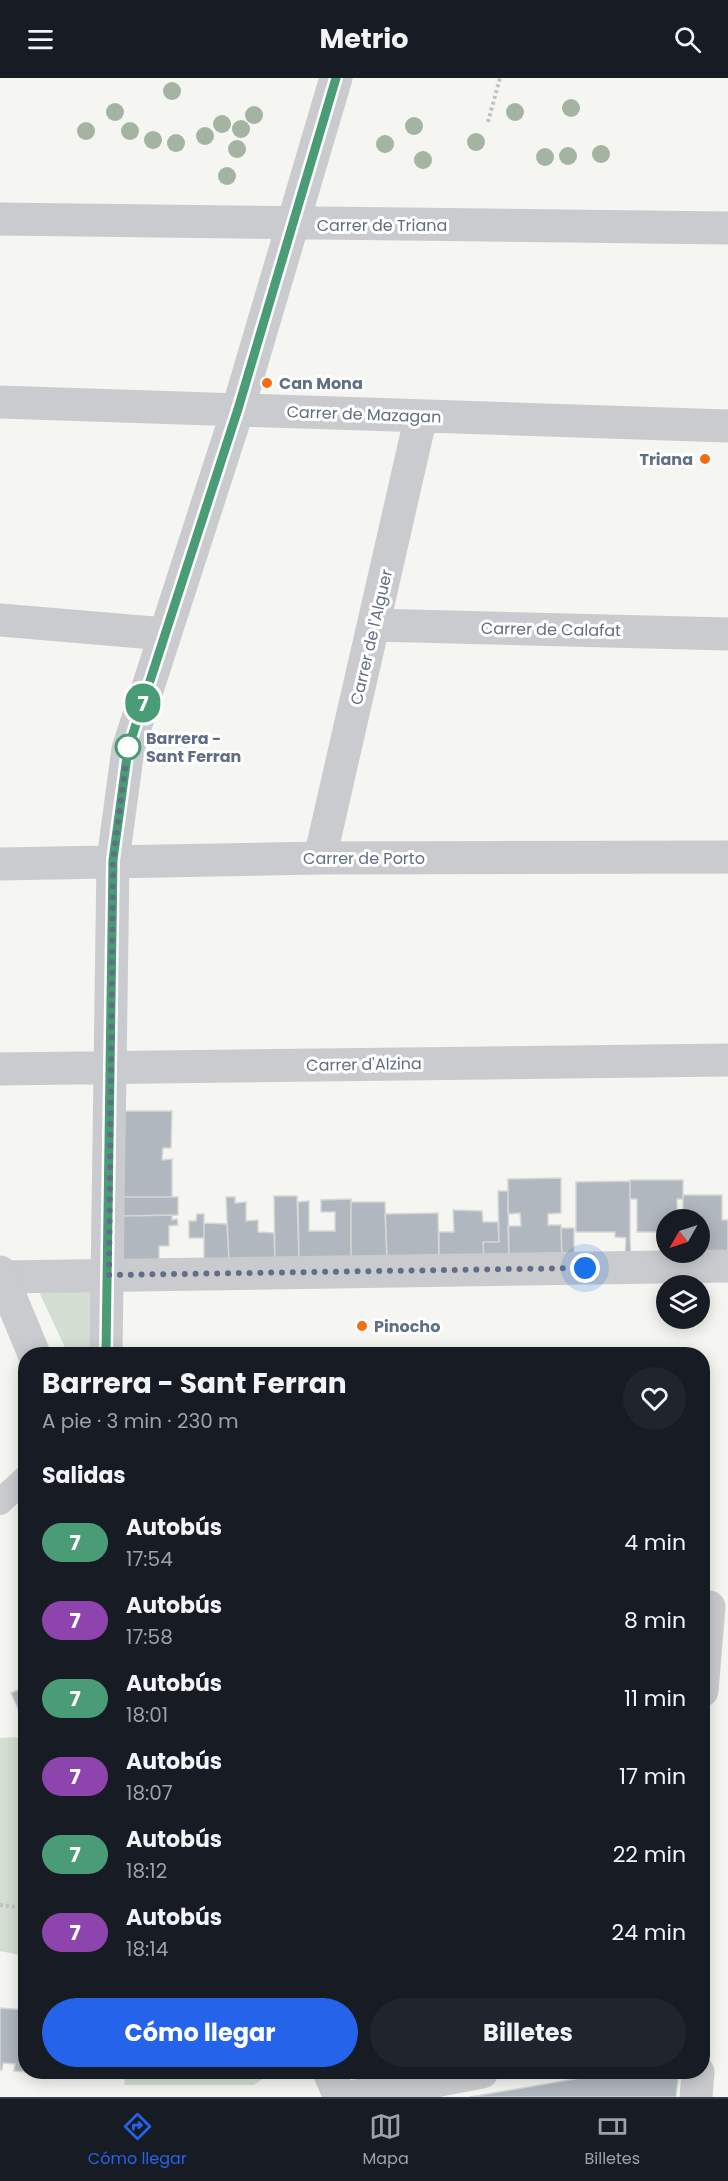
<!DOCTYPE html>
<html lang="es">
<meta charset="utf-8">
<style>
body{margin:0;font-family:Poppins,sans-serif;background:#20242c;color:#f1f3f6;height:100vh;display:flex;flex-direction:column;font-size:22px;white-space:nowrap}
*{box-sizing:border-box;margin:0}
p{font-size:20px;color:#9ea1a6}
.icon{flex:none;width:33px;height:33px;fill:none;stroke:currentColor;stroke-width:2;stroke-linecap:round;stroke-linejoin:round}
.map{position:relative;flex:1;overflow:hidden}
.details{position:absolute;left:18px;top:1269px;width:692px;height:732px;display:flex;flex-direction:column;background:#171b24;border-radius:24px;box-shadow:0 3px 15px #0003}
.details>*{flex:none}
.badge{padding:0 12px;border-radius:20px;font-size:21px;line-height:39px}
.needle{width:39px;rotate:231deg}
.buttons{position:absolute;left:656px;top:1131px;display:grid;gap:12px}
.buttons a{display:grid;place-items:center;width:54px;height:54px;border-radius:50%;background:#171b24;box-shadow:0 3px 15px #0003;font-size:30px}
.you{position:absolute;width:30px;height:30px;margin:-15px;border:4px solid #fff;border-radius:50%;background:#1a73e8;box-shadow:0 0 0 9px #1a73e833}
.map>.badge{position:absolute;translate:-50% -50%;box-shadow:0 0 0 3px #fff}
h2{padding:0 24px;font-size:22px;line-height:54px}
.round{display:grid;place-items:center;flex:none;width:63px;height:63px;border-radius:32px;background:#20242c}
.overview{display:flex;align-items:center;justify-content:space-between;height:102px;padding:0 24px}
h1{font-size:28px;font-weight:700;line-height:45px}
.button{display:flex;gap:12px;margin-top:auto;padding:12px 24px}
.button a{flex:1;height:69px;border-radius:36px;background:#2563eb;color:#fff;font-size:24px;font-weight:700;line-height:69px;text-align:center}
.button a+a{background:#20242c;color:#f1f3f6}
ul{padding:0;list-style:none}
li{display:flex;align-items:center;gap:18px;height:78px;padding:0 24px}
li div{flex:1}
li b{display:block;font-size:22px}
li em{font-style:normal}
li .badge{min-width:66px;font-weight:700;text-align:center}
header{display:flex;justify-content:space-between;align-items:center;height:78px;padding:0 24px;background:#171b24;font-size:27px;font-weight:700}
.dock{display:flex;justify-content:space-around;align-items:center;height:84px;border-top:2px solid #363941;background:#171b24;font-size:16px;color:#9ea1a6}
.dock a{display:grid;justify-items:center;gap:3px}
.dock .on{color:#2563eb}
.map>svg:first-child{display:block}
.green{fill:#d4ded2}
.building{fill:#b1b7bf;stroke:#d6d7d4;stroke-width:1.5}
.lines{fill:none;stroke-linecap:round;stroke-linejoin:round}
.path{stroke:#c0c1c3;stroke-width:4;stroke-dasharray:3 3;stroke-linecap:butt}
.pedestrian{stroke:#c9cbcf;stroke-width:26}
.minor{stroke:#c9cbcf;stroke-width:33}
.tertiary{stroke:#c9cbcf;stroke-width:33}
.tree{fill:#a4b3a2}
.line-casing{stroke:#fff;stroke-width:14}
.line{stroke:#499c75;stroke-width:9}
.walk{stroke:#616f86;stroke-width:6;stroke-dasharray:0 10.8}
.poi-dot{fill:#f56d12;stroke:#fff;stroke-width:2}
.stop-dot{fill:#fff;stroke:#499c75;stroke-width:3}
.labels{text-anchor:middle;stroke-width:6;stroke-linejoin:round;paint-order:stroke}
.street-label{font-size:16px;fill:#616f86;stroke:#fff}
.poi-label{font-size:16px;font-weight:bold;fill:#616f86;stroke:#fff;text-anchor:start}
.stop-label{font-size:16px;font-weight:bold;fill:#616f86;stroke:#fff;text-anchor:start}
</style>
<header><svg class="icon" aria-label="menu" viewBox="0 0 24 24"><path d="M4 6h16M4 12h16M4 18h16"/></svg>Metrio<svg class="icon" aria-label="search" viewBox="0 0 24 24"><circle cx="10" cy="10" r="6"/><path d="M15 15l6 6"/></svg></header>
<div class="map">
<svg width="728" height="2019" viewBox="0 0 728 2019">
<rect width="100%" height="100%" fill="#f5f6f1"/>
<path class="green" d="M34,1203H93L94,1276H68Z
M17,1659L26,1679L25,1878L0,1873V1660Z
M126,1994H271V1995L254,2007H124Z"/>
<path class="building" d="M122,1033H172L171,1070H163L162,1082L172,1081V1119H122Z
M561,1100V1135L548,1136V1147H561L562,1182H509L508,1148H521L520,1135L508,1136V1101Z
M630,1102H683V1121H677V1142H666V1154H637V1121H630Z
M630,1103V1160L631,1180H625L626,1160L615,1159V1154H576V1104Z
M498,1113H508L509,1182H484L483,1164H499Z
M683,1117H722V1142H728V1181L699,1174V1142H683Z
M274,1118H297L299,1183L275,1184Z
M122,1119H178V1137L123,1138Z
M226,1119H235V1125L246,1124V1143L258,1142V1154L274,1155L275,1184H229Z
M351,1121V1183H299L298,1124L309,1123V1153H335V1134H321V1122Z
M351,1124H385L387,1183H351Z
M453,1132L482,1133L483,1144H498L499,1164H483L484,1182L439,1183V1154H454Z
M438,1135L439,1183H387L385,1136Z
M197,1136H204V1160H189V1143H196Z
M172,1137V1142L177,1141L178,1147L169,1148V1168H159V1185H123V1138Z
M204,1145L227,1146L229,1184L204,1185Z
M561,1150H574V1182H562Z
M26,1608V1648L11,1615Z
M0,1930L26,1932V1994H125V1996L120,1995L119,2000L14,1993L15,1986L3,1985L2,1992H0Z
M615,1994H679L676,2019H470Z"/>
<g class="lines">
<path class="path" d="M488,44L500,0
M0,1827L26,1830"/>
<path class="pedestrian" d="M0,1424L26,1400"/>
<path class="minor" d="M0,141L728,150
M0,324L728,348
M0,542L165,556
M375,547L728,556
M320,780L421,338
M0,786L320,780L728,779
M0,991L728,982
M2,1199L728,1188
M106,1276L113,782L128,671L238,331L336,0
M702,1613L709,1529
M351,2019L482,1994
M696,2019L698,1994"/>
<path class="tertiary" d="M0,1194L34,1276
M329,1994L340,2019"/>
</g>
<g class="tree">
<circle cx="172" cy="13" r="9"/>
<circle cx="571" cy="30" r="9"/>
<circle cx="115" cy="34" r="9"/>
<circle cx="515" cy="34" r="9"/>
<circle cx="254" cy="37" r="9"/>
<circle cx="222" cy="46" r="9"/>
<circle cx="414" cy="48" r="9"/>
<circle cx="241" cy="51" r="9"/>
<circle cx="86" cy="53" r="9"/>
<circle cx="130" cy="53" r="9"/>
<circle cx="205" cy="58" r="9"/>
<circle cx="153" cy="62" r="9"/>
<circle cx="476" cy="64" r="9"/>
<circle cx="176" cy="65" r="9"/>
<circle cx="385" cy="66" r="9"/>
<circle cx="237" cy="71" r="9"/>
<circle cx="601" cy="76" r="9"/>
<circle cx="568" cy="78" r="9"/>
<circle cx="545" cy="79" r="9"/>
<circle cx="423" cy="82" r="9"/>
<circle cx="227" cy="98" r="9"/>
</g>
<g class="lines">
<g class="line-casing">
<path id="line" d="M106,1276L113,782L128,671L238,331L336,0"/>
</g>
<use href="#line" class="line"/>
<path class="walk" d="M128,669L113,782L109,1197L585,1190"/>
</g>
<g class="poi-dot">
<circle cx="267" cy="305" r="6"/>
<circle cx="705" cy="381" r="6"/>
<circle cx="362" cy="1248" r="6"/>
</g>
<circle class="stop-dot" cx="128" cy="669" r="12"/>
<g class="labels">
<g class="street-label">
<text x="382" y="153">Carrer de Triana</text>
<text transform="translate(364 336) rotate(2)" y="6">Carrer de Mazagan</text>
<text transform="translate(551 551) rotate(1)" y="6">Carrer de Calafat</text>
<text transform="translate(371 559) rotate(-77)" y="6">Carrer de l'Alguer</text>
<text x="364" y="786">Carrer de Porto</text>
<text transform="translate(364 986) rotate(-1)" y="6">Carrer d'Alzina</text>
</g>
<g class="poi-label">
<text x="279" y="311">Can Mona</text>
<text x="693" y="387" text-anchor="end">Triana</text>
<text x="374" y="1254">Pinocho</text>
</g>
<g class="stop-label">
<text x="146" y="666">Barrera -<tspan x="146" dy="18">Sant Ferran</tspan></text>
</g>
</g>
</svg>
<div class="buttons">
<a><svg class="needle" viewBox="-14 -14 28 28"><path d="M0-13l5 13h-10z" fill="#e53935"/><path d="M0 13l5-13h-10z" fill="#9ea1a6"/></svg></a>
<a><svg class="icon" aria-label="layers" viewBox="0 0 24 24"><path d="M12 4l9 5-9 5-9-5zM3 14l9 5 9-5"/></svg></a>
</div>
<div class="you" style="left:585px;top:1190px"></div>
<b class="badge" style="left:143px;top:625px;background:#499c75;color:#fff">7</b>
<section class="details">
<div class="overview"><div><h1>Barrera - Sant Ferran</h1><p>A pie · 3 min · 230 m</p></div><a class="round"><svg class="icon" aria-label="heart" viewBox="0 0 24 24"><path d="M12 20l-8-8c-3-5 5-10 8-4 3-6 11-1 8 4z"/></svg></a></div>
<h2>Salidas</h2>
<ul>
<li><span class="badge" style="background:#499c75;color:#fff">7</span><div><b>Autobús</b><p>17:54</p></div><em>4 min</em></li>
<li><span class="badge" style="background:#8e44ad;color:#fff">7</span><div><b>Autobús</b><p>17:58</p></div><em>8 min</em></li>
<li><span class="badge" style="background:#499c75;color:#fff">7</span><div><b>Autobús</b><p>18:01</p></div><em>11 min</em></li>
<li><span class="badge" style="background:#8e44ad;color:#fff">7</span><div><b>Autobús</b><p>18:07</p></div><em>17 min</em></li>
<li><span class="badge" style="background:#499c75;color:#fff">7</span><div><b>Autobús</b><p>18:12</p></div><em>22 min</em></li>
<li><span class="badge" style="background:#8e44ad;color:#fff">7</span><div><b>Autobús</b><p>18:14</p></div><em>24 min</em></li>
</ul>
<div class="button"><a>Cómo llegar</a><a>Billetes</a></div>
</section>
</div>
<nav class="dock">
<a class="on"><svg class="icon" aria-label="directions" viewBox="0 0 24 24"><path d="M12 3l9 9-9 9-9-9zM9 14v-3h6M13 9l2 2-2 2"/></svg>Cómo llegar</a>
<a><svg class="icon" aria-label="map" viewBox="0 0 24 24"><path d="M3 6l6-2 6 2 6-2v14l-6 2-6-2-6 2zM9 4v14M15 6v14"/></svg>Mapa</a>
<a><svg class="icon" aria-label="tickets" viewBox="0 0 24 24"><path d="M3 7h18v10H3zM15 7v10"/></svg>Billetes</a>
</nav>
